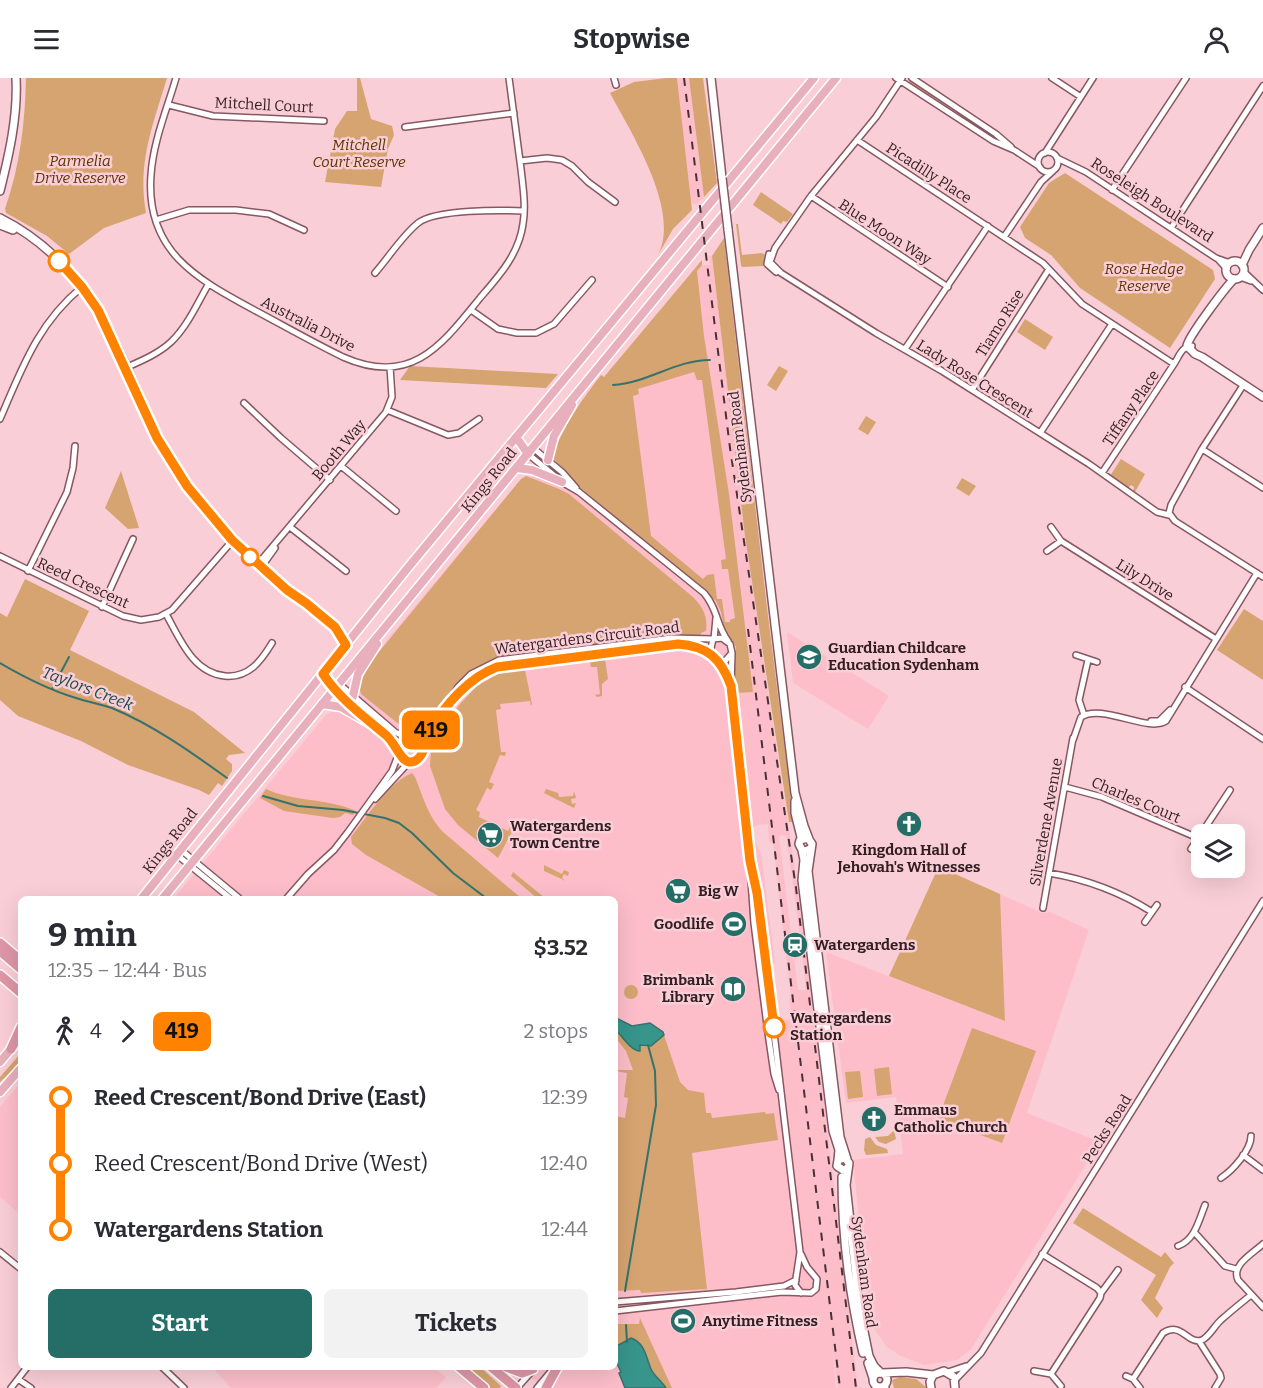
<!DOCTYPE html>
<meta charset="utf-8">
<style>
body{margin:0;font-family:Bitter,serif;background:#f2f2f3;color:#2b2b33;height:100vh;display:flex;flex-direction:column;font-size:22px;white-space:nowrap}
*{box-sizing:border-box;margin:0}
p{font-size:20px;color:#7c7c81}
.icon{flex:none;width:33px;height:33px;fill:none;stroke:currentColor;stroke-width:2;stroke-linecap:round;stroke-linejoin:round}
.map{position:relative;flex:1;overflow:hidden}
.sheet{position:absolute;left:18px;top:818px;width:600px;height:474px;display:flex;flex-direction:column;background:#fff;border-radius:9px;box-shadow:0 6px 24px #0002}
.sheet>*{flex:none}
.badge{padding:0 12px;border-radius:9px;font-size:21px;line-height:39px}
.buttons{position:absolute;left:1191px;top:746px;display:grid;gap:12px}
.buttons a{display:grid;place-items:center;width:54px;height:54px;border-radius:9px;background:#fff;box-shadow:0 6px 24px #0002;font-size:30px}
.map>.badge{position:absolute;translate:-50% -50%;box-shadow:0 0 0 3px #fff}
.legs{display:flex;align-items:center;gap:9px;height:66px;padding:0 30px;font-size:20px}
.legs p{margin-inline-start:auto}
.overview{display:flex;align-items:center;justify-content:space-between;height:102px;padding:0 30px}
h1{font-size:33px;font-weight:700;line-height:45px}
.action{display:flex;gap:12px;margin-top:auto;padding:12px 30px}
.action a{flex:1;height:69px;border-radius:9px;background:#256e67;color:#fff;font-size:24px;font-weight:700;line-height:69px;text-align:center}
.action a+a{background:#f2f2f3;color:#2b2b33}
ul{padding:0 30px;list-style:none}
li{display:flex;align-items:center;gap:21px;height:66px;font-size:22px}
li i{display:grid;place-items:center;width:9px;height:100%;margin:0 8px;background:currentColor}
li i::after{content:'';width:15px;height:15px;margin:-8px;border:4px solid;border-radius:50%;background:#fff}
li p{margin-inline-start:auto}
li:first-child i{background:linear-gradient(#0000 50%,currentColor 0)}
li:last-child i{background:linear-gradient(currentColor 50%,#0000 0)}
header{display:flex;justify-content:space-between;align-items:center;height:78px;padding:0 30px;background:#fff;font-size:27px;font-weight:700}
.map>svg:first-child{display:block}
.built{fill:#fdbeca;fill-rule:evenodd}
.green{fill:#d6a470;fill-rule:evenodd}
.water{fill:#38958c;stroke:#36726c;stroke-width:1.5}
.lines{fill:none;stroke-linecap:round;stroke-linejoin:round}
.stream{stroke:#36726c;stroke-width:2}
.minor-casing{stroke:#875862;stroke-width:8}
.tertiary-casing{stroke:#875862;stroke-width:10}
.primary-casing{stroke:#fff;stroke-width:11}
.trunk-casing{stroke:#fff;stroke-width:12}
.minor{stroke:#fff;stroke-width:5}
.tertiary{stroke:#fff;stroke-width:7}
.primary{stroke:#e7b0bc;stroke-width:8}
.trunk{stroke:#df96a6;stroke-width:9}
.rail{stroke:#483136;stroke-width:2;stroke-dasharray:8 8;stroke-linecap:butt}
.tertiary-bridge-casing{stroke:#875862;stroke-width:10;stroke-linecap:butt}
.tertiary-bridge{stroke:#fff;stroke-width:7}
.line-1-casing{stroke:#fff;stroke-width:14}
.line-1{stroke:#ff8200;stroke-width:9}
.stop-1-dot{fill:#fff;stroke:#ff8200;stroke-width:3}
.labels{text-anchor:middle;stroke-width:5;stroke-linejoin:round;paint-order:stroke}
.street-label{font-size:15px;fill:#331f23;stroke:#faced6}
.park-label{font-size:15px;font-style:italic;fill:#5d3500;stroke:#faced6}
.poi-label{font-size:15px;font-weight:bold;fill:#331f23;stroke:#faced6;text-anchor:start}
.stop-label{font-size:15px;font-weight:bold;fill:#331f23;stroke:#faced6;text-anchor:start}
.water-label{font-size:16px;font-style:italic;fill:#194e49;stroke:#faced6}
</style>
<header><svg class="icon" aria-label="menu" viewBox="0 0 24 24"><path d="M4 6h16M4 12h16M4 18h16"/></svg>Stopwise<svg class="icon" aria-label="person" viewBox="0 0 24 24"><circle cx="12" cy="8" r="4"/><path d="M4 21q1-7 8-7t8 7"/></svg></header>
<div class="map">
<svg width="1263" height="1310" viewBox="0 0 1263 1310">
<rect width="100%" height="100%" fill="#faced6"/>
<path class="built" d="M677,0H689L704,119L695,127L691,124Z
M709,178H712L745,458L802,839L858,1310H838L832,1268L836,1310H546L516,1289L615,1288V820H174L326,637L331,634H340L359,612L366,592L386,563L521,401L526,398L532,399L552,372H555L564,352L601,297L604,299L702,187H710ZM768,746L769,764L773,765L791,919L789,920L792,941L780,943L772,885H775L761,775L755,763L753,750L757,747ZM786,757L797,835L806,912H798L779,758Z
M787,554L889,618L868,651L793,605Z
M1000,816L1042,835L1050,834L1089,852L1027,1035L1100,1064L971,1271L957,1282L924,1287L899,1277L887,1269L872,1248L858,1133L853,1082L903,1076L896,1019L846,1025L826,874L1005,943Z
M21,1004V1137L0,1119V1029Z
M433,1289L446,1299L436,1310H231L212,1289Z"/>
<path class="green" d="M26,0H167C153,47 137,85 146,135L104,150L69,176L47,158L6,135L5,131C20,88 25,45 26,0Z
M357,0H360L371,41L392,48L394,57L388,71L381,109L325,104L335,51L347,33H357Z
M666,0H677L692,132L673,151L658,177C681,132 631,55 610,15L634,4Z
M689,0H703L717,105L704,119Z
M911,3L961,36V37L910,5L909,3Z
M1065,95L1213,192L1215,201L1170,270L1080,210L1051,177L1025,160L1020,149L1049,105Z
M761,114L793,136L787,144L783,143L781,146L753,127Z
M736,146H738L742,177L762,175L765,177L763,188L742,189L741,187Z
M724,160L768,538L794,744H789L745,458L712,178Z
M702,182V187L697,193L704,258L729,416L753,614L734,615L736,569L724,551L721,534L716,523L579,409L552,379V372H555C565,345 583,320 601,297L604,299ZM694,294L697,302H702L726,481L721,482L722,491H728L735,540L730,542V544H725L722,521H717L714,496L707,497L703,501L651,458L633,318L639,316L638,311Z
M1025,241L1053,259L1045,272L1017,254Z
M410,288L558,296L546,310L400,302Z
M779,288L788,293L776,313L767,307Z
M866,338L876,344L868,357L858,351Z
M1121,381L1145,396L1135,414L1133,413L1134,409L1131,407L1128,410L1110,398Z
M121,393L139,450L128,451L105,430Z
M526,398L559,411L569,416L693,519C703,529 708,539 706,553L701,555L700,559L680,557L494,581C457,596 447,627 421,653L418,650L409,652L405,651L361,616L359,608L369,586L521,401Z
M962,400L976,408L969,418L956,410Z
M25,501L89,533L70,572L194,634L245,675L229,677L226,681L232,686V693L222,708L218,705L209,717L199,712L128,687L81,663L18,638L0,622V535L7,539Z
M1244,531L1263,543V602L1217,572Z
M605,581L608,601L602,606V618L597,619L595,617L600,616L597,589H591L590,583Z
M525,592L532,626L531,628L530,623L500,626L501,631L496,632L501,674H506L505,678L500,677L489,704L494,706L491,712L487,710L476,732L480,734L479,739L508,753L510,749L513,752L498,780L458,747L445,731L430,688L431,672L437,657L460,626L477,608L500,595Z
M412,695L415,699C424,721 427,736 443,754L521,820H442L366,777L352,766L351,759C367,739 388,705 412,695Z
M266,711C294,724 327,720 356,733L353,737L345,735L340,739L333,740L284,733L260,720Z
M546,711L558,715L559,719L573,718L574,713L576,720L571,721L572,726L576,725L574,730L544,715Z
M544,787L562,796L564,792L569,794L568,798L564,796L562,800L566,803L544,793Z
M944,791L1000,816L1005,943L889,898L937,792Z
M513,794L545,820H537L511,798Z
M624 914a7 7 0 1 1 14 0a7 7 0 1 1-14 0Z
M972,950L1036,973L1002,1065L938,1041Z
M615,951C622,959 630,971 640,973L639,967L649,969L664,957L680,1004L688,1012L704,1015L706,1035H711L712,1040L765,1034L766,1036L774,1035L778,1062L692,1075L707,1211L641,1215L640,1212L615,1213V1038L625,1040L628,1020L624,1019L627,995L615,993V992H633L626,973L615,959Z
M21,975V984L0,1004V999Z
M889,989L892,1016L877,1018L874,991Z
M860,993L863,1019L848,1021L845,994Z
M894,1052L896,1061L886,1066L879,1064L875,1059L888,1058Z
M870,1059L876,1067L887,1071L888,1075L866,1077L864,1072L865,1061Z
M1083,1130L1161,1179L1165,1174L1174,1185L1170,1189L1155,1220L1163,1230L1157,1240L1141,1222L1156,1197L1073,1145Z
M640,1240L672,1310H666C662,1302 655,1298 651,1291C641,1273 643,1274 626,1262L615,1269V1246H639Z
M465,1289H480L501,1308L500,1310H490Z
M900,1299L916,1301L927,1310H894L892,1302Z"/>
<path class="water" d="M618,941L632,948L650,945L663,954L664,957L651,968L640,967V973C631,973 622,958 615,951V944Z
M631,1260C645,1265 646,1279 651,1291C654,1298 662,1303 666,1310H625L619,1295L621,1294L615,1281V1269Z"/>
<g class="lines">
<path class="stream" d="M613,307C648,305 675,282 710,282
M0,585C24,599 50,612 76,620C88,624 100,626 112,630C153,647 191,674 227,700
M52,611L69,579
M263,718L298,728L343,732L385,740L399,745L412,755L453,795L486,820
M625,1213L656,1027L655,993L648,967
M626,1247L627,1264"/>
<g class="minor-casing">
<path id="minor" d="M176,0C167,31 153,64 151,97C145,175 199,202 258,234C286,249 314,265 343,279C411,309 441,268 480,220C499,198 519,176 523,146C526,128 523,109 521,91C517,61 513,30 509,0
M614,0L616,7
M896,0L993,63L1014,72L1040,89
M902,0L876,39L811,118L775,170L770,184L781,195L876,255L942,293L1089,386L1157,434L1169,437
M912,0L996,56L1011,69
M1052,0L1081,19
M169,27L213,38L324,43
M405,49L514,35
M857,62L1043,185L1082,226L1174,286
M1038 84a10 10 0 1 1 20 0a10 10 0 1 1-20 0Z
M1045,75L1093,0
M1057,80L1086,94L1216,180L1230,185
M520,83L547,80L562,82L572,88L588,104L615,124
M1112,112L1186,0
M811,118L948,209
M156,142L189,132H236L269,136L304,152
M1171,150L1263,8
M1004,159L1041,104L1053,93
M769,176L767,186L776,194
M1218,181L1227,191
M1244,194L1263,212
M375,195C389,179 402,158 418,145C436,131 501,132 524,133
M1240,199L1251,203
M471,232L498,251L517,255H536L554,246L592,202
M905,271L988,148
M125,290C141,283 158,276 171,264C187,249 197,226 208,207
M1244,306L1202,371L1171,427L1169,435L1175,443L1263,499
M972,312L1049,191
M244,325L281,360L330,402
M387,332L448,357L459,355L479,341
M0,341C22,290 38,245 82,209
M1040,355L1112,246
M533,370L562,394L576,410
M1202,371L1263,410
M528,376L562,404L579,414L704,515C718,531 716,547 728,563
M341,388L396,433
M1102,395L1174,286C1180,277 1181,269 1192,268
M290,449L346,493
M1051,449L1061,463L1216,561
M1047,473L1061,463
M0,478L123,538L141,542L159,539L172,532L233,462
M260,487L262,481L386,334L392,319L390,289
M260,487L265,484L275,470
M28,493L67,414L73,390L75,368
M102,529L133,461
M166,536C180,561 193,595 225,598C249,600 261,583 272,565
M714,561L716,540
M732,575L731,607L747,745L754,845L768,955L774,996L779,1012
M1076,577L1097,584
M718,584L725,583L732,575L730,566L722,560L713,561L710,575L722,589L729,603
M338,605L395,654L409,661
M1185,609L1263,661
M333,611L364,638
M451,621L458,609L471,596L499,582L672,560L713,561
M1084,637L1079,622L1088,582
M1151,643H1159L1170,632
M373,647L391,662L399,673
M413,660L432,647
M398 672a12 12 0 1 1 24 0a12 12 0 1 1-24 0Z
M1073,662L1081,639C1102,625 1148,655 1166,643L1257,495
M422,674L431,653L447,628L470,605L491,591L521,585L678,566L696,568L710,575
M1065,709L1102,719L1198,760
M375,721L409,684
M1191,771L1230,712
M181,772L239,820
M177,777L230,820
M1049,795C1085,801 1122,815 1152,834
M754,799L763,862L800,1174L795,1207L801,1215
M287,820L308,796L334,772L348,754L392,693L399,675
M1043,830L1073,660
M1145,844L1157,827
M1243,1077L1263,1092
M1221,1100C1233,1092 1251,1072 1251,1058
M1195,1155L1225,1188L1236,1191
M1263,1166C1252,1176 1231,1187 1238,1202L1263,1229
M1178,1168C1195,1162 1199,1142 1205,1127
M0,1174L21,1191
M1042,1176L1097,1210L1101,1215L1100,1220L1051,1296
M1101,1215L1118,1192
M615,1224L736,1214L784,1208L796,1202
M615,1233L782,1214L811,1215L816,1211L817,1201L807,1189L801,1176
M1199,1263L1220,1296L1221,1300L1215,1310
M161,1288L184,1310
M1034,1293L1051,1296L1061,1308
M948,1294L966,1288
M1126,1298L1133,1301L1140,1310
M18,1301L31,1310
M1133,1301L1163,1255C1182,1243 1187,1267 1202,1262C1209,1259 1215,1247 1221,1242C1231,1233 1241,1225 1251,1217
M955,1302L981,1275L1263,823
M885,1305L886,1310
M877,1308L879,1310
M11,1310L28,1288
M517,1310L532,1293
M537,1310L552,1292"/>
</g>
<g class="tertiary-casing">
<path id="tertiary" d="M711,0L722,100
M0,113C9,77 18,38 16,0
M0,140C40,160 76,194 98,233C132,289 148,352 186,407C213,445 246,477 280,506C302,526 335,538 346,567
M0,147L13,152
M728,151L795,715L804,748L809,761
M1226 192a9 9 0 1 1 18 0a9 9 0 1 1-18 0Z
M1242,187L1249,172L1263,150
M1234,201C1225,210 1188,259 1187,268L1195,276L1202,279L1263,319
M795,723V735L801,759
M810,771L805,773L802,772L799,766L800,762L808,760L812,766L808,793L840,1059L847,1081
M802,772L804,782L802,802L833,1053L839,1072L838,1082
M848,1090L843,1092L837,1088L838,1082L845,1080L849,1085L846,1107L860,1234L869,1278L874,1288L881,1295
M842,1099C842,1156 850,1219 863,1275
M868,1285L873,1300
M882,1295L906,1294L933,1297
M873 1302a7 7 0 1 1 14 0a7 7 0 1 1-14 0Z
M931,1310L930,1304L933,1297L944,1293L954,1299L955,1310"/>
</g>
<g class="primary-casing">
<path id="primary" d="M516,359L528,376
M548,382L554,358L572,327
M517,390L532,392L562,404
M353,618L358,596L377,566
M322,626L341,629L374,648
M142,820L406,492L814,0
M163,820L836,0
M0,984L15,966
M0,1014L21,990"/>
</g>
<g class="trunk-casing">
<path id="trunk" d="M0,865L21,883
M0,873L21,891
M0,897L21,915
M11,971L21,949
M458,1288L484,1310
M490,1288L516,1310
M504,1288L522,1295L533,1291
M546,1310L558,1288"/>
</g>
<use href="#minor" class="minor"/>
<use href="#tertiary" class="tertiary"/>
<use href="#primary" class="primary"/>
<use href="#trunk" class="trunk"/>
<path class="rail" d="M684,0L730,370L796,810L856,1310
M748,551L840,1310"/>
<g class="tertiary-bridge-casing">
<path id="tertiary-bridge" d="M722,100L728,151"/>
</g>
<use href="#tertiary-bridge" class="tertiary-bridge"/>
</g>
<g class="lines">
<g class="line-1-casing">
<path id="line-1" d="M59,183L82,209L98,232L157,360L187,408L232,462L287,512L306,525L335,549L346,567L323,596C340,621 363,638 386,657C395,665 401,683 409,684C424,685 426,661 431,652C445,626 470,599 497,589L678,566C707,568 721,580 731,608L750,783L757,815L774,949"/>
</g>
<use href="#line-1" class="line-1"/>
</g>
<defs>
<g id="school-disc" transform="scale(1.35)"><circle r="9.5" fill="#256e67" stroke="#faced6"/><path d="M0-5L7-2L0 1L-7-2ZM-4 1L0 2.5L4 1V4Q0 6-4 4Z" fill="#fff"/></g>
<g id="church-disc" transform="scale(1.35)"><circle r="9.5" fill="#256e67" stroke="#faced6"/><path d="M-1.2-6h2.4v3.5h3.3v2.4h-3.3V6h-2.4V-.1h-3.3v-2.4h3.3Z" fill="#fff"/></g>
<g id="supermarket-disc" transform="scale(1.35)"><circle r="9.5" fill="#256e67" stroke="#faced6"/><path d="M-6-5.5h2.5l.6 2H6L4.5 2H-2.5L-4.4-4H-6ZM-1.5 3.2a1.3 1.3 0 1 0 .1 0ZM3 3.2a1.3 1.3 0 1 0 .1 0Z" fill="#fff"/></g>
<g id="stadium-disc" transform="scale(1.35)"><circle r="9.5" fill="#256e67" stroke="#faced6"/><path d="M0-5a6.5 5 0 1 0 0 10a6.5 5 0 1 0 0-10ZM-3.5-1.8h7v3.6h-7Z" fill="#fff"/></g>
<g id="station-disc" transform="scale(1.35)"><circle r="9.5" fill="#256e67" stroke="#faced6"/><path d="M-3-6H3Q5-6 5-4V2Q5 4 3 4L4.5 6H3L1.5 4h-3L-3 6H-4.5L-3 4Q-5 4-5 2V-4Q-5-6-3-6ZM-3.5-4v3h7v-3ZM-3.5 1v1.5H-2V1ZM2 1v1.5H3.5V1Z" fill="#fff"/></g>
<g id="library-disc" transform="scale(1.35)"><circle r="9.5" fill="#256e67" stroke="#faced6"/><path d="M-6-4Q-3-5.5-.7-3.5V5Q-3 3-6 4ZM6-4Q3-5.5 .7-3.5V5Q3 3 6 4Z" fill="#fff"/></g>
</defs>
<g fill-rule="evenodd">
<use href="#school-disc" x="809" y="579"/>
<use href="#church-disc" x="909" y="746"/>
<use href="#supermarket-disc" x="490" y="757"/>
<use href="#supermarket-disc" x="678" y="813"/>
<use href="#stadium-disc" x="734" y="846"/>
<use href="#station-disc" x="795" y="867"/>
<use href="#library-disc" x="733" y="911"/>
<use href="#church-disc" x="874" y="1041"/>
<use href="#stadium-disc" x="683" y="1243"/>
</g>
<g class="stop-1-dot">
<circle cx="59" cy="183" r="10"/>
<circle cx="250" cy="479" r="8"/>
<circle cx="774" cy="949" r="10"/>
</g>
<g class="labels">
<g class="street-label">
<text transform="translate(264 27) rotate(3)" y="5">Mitchell Court</text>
<text transform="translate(929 95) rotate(33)" y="5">Picadilly Place</text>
<text transform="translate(1152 122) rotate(33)" y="5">Roseleigh Boulevard</text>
<text transform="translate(885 154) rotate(33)" y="5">Blue Moon Way</text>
<text transform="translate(1000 245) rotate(-58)" y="5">Tiamo Rise</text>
<text transform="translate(308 246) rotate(27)" y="5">Australia Drive</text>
<text transform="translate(975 301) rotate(32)" y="5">Lady Rose Crescent</text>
<text transform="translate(1131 330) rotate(-56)" y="5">Tiffany Place</text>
<text transform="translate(740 369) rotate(-97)" y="5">Sydenham Road</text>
<text transform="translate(339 372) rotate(-50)" y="5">Booth Way</text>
<text transform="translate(489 402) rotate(-51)" y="5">Kings Road</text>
<text transform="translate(1145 502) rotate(32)" y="5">Lily Drive</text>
<text transform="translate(83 505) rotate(25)" y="5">Reed Crescent</text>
<text transform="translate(587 560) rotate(-7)" y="5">Watergardens Circuit Road</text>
<text transform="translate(1136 722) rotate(23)" y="5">Charles Court</text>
<text transform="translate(1046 744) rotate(-80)" y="5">Silverdene Avenue</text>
<text transform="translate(170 763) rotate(-52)" y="5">Kings Road</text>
<text transform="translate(1107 1051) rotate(-58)" y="5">Pecks Road</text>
<text transform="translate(864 1194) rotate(82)" y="5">Sydenham Road</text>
</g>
<g class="park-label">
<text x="359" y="72">Mitchell<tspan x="359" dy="17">Court Reserve</tspan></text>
<text x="80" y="88">Parmelia<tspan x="80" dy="17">Drive Reserve</tspan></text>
<text x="1144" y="196">Rose Hedge<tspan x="1144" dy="17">Reserve</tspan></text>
</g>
<g class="poi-label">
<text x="828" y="575">Guardian Childcare<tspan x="828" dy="17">Education Sydenham</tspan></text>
<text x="510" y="753">Watergardens<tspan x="510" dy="17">Town Centre</tspan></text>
<text x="909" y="777" text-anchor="middle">Kingdom Hall of<tspan x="909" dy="17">Jehovah's Witnesses</tspan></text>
<text x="698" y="818">Big W</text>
<text x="714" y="851" text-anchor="end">Goodlife</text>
<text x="814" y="872">Watergardens</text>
<text x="714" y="907" text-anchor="end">Brimbank<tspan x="714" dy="17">Library</tspan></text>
<text x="894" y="1037">Emmaus<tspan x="894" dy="17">Catholic Church</tspan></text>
<text x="702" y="1248">Anytime Fitness</text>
</g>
<g class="stop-label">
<text x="790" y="945">Watergardens<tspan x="790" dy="17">Station</tspan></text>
</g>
<g class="water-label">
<text transform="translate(88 610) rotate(21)" y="6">Taylors Creek</text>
</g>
</g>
</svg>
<div class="buttons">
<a><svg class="icon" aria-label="layers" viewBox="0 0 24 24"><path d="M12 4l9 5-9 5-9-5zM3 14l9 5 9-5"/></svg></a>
</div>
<b class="badge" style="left:431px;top:652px;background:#ff8200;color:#111">419</b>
<section class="sheet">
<div class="overview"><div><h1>9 min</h1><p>12:35 – 12:44 · Bus</p></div><b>$3.52</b></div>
<div class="legs"><svg class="icon" aria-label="walk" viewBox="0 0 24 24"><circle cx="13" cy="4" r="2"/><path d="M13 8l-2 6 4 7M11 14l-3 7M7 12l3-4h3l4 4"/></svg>4<svg class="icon" aria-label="forward" viewBox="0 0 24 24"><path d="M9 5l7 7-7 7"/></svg><b class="badge" style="background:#ff8200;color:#111">419</b><p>2 stops</p></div>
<ul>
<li><i style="color:#ff8200"></i><b>Reed Crescent/Bond Drive (East)</b><p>12:39</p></li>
<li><i style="color:#ff8200"></i><span>Reed Crescent/Bond Drive (West)</span><p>12:40</p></li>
<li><i style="color:#ff8200"></i><b>Watergardens Station</b><p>12:44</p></li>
</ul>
<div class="action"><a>Start</a><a>Tickets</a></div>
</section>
</div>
